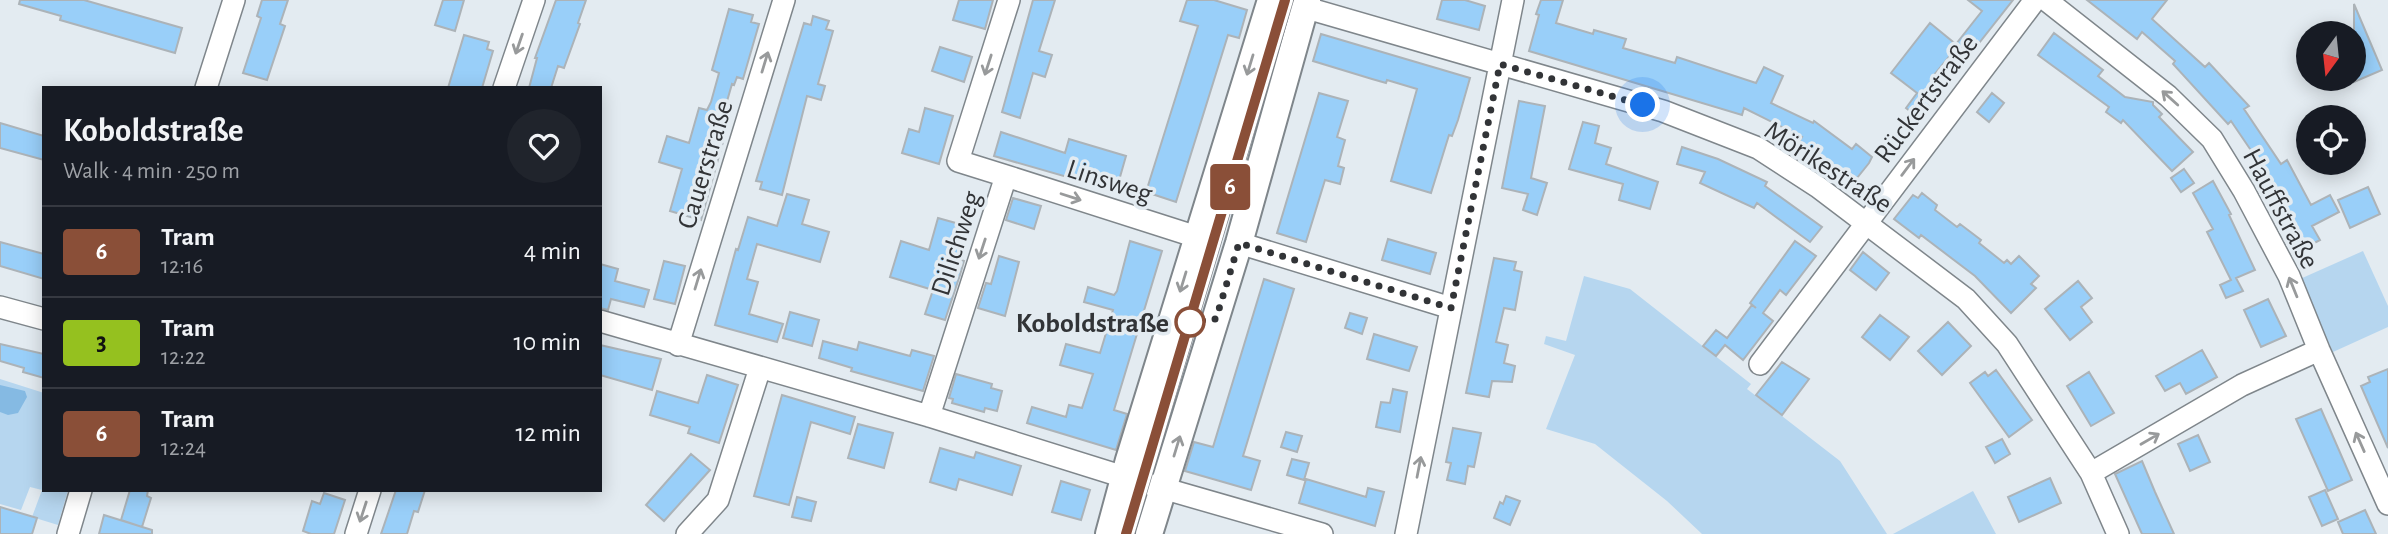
<!DOCTYPE html>
<meta charset="utf-8">
<style>
body{margin:0;font-family:"Alegreya Sans",sans-serif;background:#20242c;color:#f1f3f6;height:100vh;display:flex;flex-direction:column;font-size:26px;white-space:nowrap}
*{box-sizing:border-box;margin:0}
p{font-size:23px;color:#9ea1a6}
.icon{flex:none;width:38px;height:38px;fill:none;stroke:currentColor;stroke-width:2;stroke-linecap:round;stroke-linejoin:round}
.map{position:relative;flex:1;overflow:hidden}
.panel{position:absolute;left:42px;top:86px;width:560px;height:406px;display:flex;flex-direction:column;background:#171b24;border-radius:0px;box-shadow:0 4px 18px #0003}
.panel>*{flex:none}
.badge{padding:0 14px;border-radius:5px;font-size:24px;line-height:46px}
.needle{width:46px;rotate:195deg}
.fabs{position:absolute;left:2296px;top:21px;display:grid;gap:14px}
.fabs a{display:grid;place-items:center;width:70px;height:70px;border-radius:50%;background:#171b24;box-shadow:0 4px 18px #0003;font-size:35px}
.you{position:absolute;width:35px;height:35px;margin:-18px;border:5px solid #fff;border-radius:50%;background:#1a73e8;box-shadow:0 0 0 10px #1a73e833}
.map>.badge{position:absolute;translate:-50% -50%;box-shadow:0 0 0 4px #fff}
.round{display:grid;place-items:center;flex:none;width:74px;height:74px;border-radius:37px;background:#20242c}
.head{display:flex;align-items:center;justify-content:space-between;height:119px;padding:0 21px}
h1{font-size:33px;font-weight:700;line-height:52px}
ul{padding:0;list-style:none}
li{display:flex;align-items:center;gap:21px;height:91px;padding:0 21px;border-top:2px solid #363941}
li div{flex:1}
li b{display:block;font-size:26px}
li em{font-style:normal}
li .badge{min-width:77px;font-weight:700;text-align:center}
.map>svg:first-child{display:block}
.green{fill:#b6d6ef}
.forest{fill:#85bae3}
.building{fill:#99cff9;stroke:#acb3b8;stroke-width:2}
.lines{fill:none;stroke-linecap:round;stroke-linejoin:round}
.minor-casing{stroke:#7f868b;stroke-width:24}
.major-casing{stroke:#7f868b;stroke-width:30}
.minor{stroke:#fff;stroke-width:21}
.major{stroke:#fff;stroke-width:26}
.tram{stroke:#7d8186;stroke-width:2}
.oneway{stroke:#989a9b}
.line-casing{stroke:#fff;stroke-width:16}
.line{stroke:#8a4f38;stroke-width:10}
.walk{stroke:#323437;stroke-width:7;stroke-dasharray:0 12.6}
.stop-dot{fill:#fff;stroke:#8a4f38;stroke-width:3.5}
.labels{text-anchor:middle;stroke-width:7;stroke-linejoin:round;paint-order:stroke}
.street-label{font-size:28px;fill:#323437;stroke:#e3ebf1}
.stop-label{font-size:28px;font-weight:bold;fill:#323437;stroke:#e3ebf1;text-anchor:end}
</style>
<div class="map">
<svg width="2388" height="534" viewBox="0 0 2388 534">
<rect width="100%" height="100%" fill="#e3ebf1"/>
<path class="green" d="M2363,251L2388,306V327L2333,352L2300,279Z
M1584,276L1630,289L1751,384L1747,389L1840,461L1887,534H1702L1667,501L1595,444L1546,429L1575,355L1544,344L1546,336L1566,341Z
M0,379L44,393V490H68L58,525L32,517L42,490L30,487L21,510L0,504Z
M1973,491L1996,534H1893Z"/>
<path class="forest" d="M0,385L25,391L27,397L18,413L8,415L0,412Z"/>
<path class="building" d="M20,0H84L182,28L175,53L60,20L61,16L19,4Z
M262,0H288L280,24L285,26L267,80L243,73L261,18L257,16Z
M443,0H464L455,31L435,25Z
M556,0H586L578,23L580,24L564,68L558,66L551,88H529L537,58H535Z
M959,0H993L985,29L953,20Z
M1033,0H1055L1039,51L1052,55L1045,77L1033,73L1020,118L1002,112Z
M1187,0H1214L1247,10L1239,38L1228,35L1176,202L1146,192L1198,26L1180,21Z
M1442,0H1465L1485,6L1479,30L1437,19Z
M1541,0H1563L1556,23L1593,34L1594,30L1626,39L1623,48L1675,63L1677,57L1756,83L1764,67L1783,76L1771,103L1813,123L1814,121L1852,149L1856,144L1872,157L1869,163L1853,183L1807,150L1799,142L1802,137L1744,108L1742,115L1529,51L1539,15L1536,14Z
M1968,0H2013L1972,52H1966L1956,44L1982,11Z
M2087,0H2167L2152,19L2205,67L2209,63L2249,106L2244,109L2281,164L2287,160L2311,205L2330,195L2339,212L2312,226L2320,240L2303,249L2262,174L2266,172L2248,146L2231,121L2228,124L2173,64L2175,61L2142,32L2137,39Z
M2354,4L2382,70L2354,82Z
M729,9L753,15L751,22L759,24L743,79L737,77L734,85L732,84L723,115L730,117L701,220L670,211L682,169L659,162L667,136L689,143L699,108L707,110L711,102L719,73L712,70Z
M813,16L829,21L826,29L833,31L818,84L825,86L821,100L807,96L782,195L760,189L762,182L756,181L804,23L811,25Z
M1930,23L1958,46L1934,75L1937,77L1931,85L1939,92L1919,118L1906,108L1917,93L1891,73Z
M2054,33L2103,70L2098,76L2125,97L2153,102V105L2162,114L2159,117L2193,152L2172,171L2123,120L2121,123L2106,112L2109,107L2038,55Z
M1321,34L1470,78L1458,120L1452,136L1449,135L1431,193L1391,181L1417,89L1387,80L1386,83L1372,79L1313,61Z
M464,35L489,42L487,49L493,51L482,88H448Z
M940,47L972,57L964,82L932,71Z
M1319,93L1348,101L1337,137L1345,140L1338,166L1344,168L1340,184L1325,180L1306,242L1277,233Z
M1992,93L2004,103L1989,122L1977,112Z
M1519,101L1545,106L1531,178L1547,183L1537,215L1523,210L1528,194L1502,188Z
M925,108L953,116L939,164L902,153L909,129L919,132Z
M1583,122L1599,126L1595,143L1611,148L1606,164L1658,182L1650,209L1619,200L1623,184L1569,169Z
M0,123L44,136V160L0,148Z
M1001,132L1065,153L1069,139L1126,156L1116,191L994,156Z
M1682,147L1718,159L1767,182L1765,186L1822,227L1810,242L1757,203L1754,208L1700,183L1705,172L1677,164Z
M2184,169L2194,183L2181,192L2171,178Z
M2213,181L2231,214L2229,215L2255,270L2236,278L2243,291L2226,298L2220,285L2231,280L2207,232L2213,229L2193,193Z
M2368,187L2380,214L2350,228L2338,200Z
M1922,193L1937,205L1935,210L1957,227L1960,224L1981,240L1979,243L2004,263L2007,260L2011,264L2019,256L2039,276L2031,284L2036,288L2011,313L1975,276L1921,235L1919,238L1894,219L1913,195L1918,198Z
M787,194L809,200L802,224L829,232L820,262L757,244L747,279L758,282L749,314L783,324L777,342L715,325L736,249L738,250L748,217L777,226Z
M1013,198L1041,206L1034,229L1006,220Z
M938,218L970,227L961,260L964,261L960,275L945,320L925,314L933,290L890,277L901,241L929,250Z
M1388,239L1436,253L1430,274L1382,260Z
M1130,241L1162,251L1114,410L1127,414L1116,450L1027,423L1032,407L1066,417L1069,405L1082,408L1093,374L1060,365L1066,344L1100,353L1113,310L1084,302L1088,287L1114,295L1117,291Z
M1795,241L1816,256L1786,295L1780,290L1763,313L1773,321L1743,360L1725,345L1716,356L1703,346L1716,330L1727,338L1752,305L1756,308L1750,303Z
M0,242L44,254V279L0,266Z
M1863,252L1889,273L1876,290L1850,270Z
M999,256L1019,262L1005,316L978,308L986,283L991,284Z
M1494,258L1516,262L1514,270L1522,272L1515,310L1504,308L1496,342L1508,345L1504,363L1515,366L1512,382L1492,381L1489,397L1466,393Z
M664,261L685,266L675,304L654,299Z
M600,264L618,269L615,281L649,290L644,307L611,299L608,310L600,308Z
M1264,279L1294,289L1243,456L1260,461L1251,490L1185,471L1194,442L1213,447Z
M2078,281L2092,298L2081,307L2092,322L2070,340L2045,309Z
M2268,299L2286,336L2261,347L2244,310Z
M790,312L819,320L812,346L783,338Z
M1350,313L1367,318L1362,334L1345,328Z
M1880,315L1909,337L1890,360L1862,337Z
M1948,322L1971,346L1942,375L1918,351Z
M1374,334L1417,347L1409,371L1367,359Z
M823,341L857,350L859,342L910,356L912,350L934,356L923,391L851,371L852,368L819,358Z
M0,344L44,354V378L23,372L24,368L0,361Z
M600,345L661,359L652,390L600,375Z
M2202,350L2217,377L2186,394L2180,383L2165,391L2156,376Z
M1782,362L1809,379L1782,415L1756,395Z
M2388,369V448L2361,386L2370,382L2368,377Z
M1996,370L2032,420L2009,437L1970,383L1985,372L1988,376Z
M2089,372L2114,413L2091,426L2067,386Z
M956,374L992,384L991,388L1002,391L997,411L985,408L984,412L952,403L953,399L949,398Z
M707,375L738,385L719,443L688,433L690,427L650,415L657,391L698,403Z
M1393,389L1407,392L1400,432L1376,427L1381,402L1390,403Z
M782,395L855,417L850,434L811,422L789,505L754,496Z
M2321,409L2352,480L2328,491L2296,419Z
M858,424L893,433L884,468L848,458Z
M1453,428L1481,433L1474,467L1468,466L1465,484L1447,480L1451,463L1446,462Z
M1286,432L1302,436L1297,452L1281,447Z
M2198,435L2210,462L2190,471L2178,444Z
M2002,439L2010,454L1995,463L1986,447Z
M940,448L974,458L976,452L1021,466L1012,495L959,479L956,490L930,482Z
M691,454L710,470L664,521L646,505Z
M1292,459L1309,463L1304,480L1287,475Z
M2142,461L2155,492L2174,534H2142L2115,474Z
M2050,478L2061,503L2019,522L2008,497Z
M1306,479L1366,497L1368,488L1384,492L1375,526L1299,503Z
M1061,481L1090,490L1081,520L1052,512Z
M130,490H148L147,496L151,498L142,527L121,520Z
M396,490H425L418,512L414,511L407,534H381Z
M2325,490L2338,519L2322,526L2309,497Z
M324,493L345,500L334,534H311L303,531L312,501L320,504Z
M1506,496L1520,501L1510,525L1494,518L1500,502L1503,504Z
M797,497L816,502L811,521L792,517Z
M0,507L37,518L32,534H0Z
M2365,510L2376,534H2343L2338,522Z
M104,515L152,530V534H99Z"/>
<g class="lines">
<g class="minor-casing">
<path id="minor" d="M1279,0L1663,111L1758,148L1818,187L1966,299L2007,344L2091,473L2118,534
M2046,0L2168,96L2212,139L2244,191L2289,276L2319,350L2388,504
M206,88L234,0
M504,88L534,0
M1006,176L1197,237
M1239,243L1451,308
M0,307L44,319
M600,321L929,416L1124,477L1322,534
M678,345L784,0
M1760,364L2035,0
M929,416L1006,176L958,161L1009,0
M2091,473L2242,385L2319,350
M68,534L81,490
M356,534L370,490
M687,534L718,500L760,368
M1406,534L1513,0"/>
</g>
<g class="major-casing">
<path id="major" d="M1109,534L1129,460L1271,0
M1149,534L1239,243L1307,0"/>
</g>
<use href="#minor" class="minor"/>
<use href="#major" class="major"/>
<path class="tram" d="M1134,534L1293,0"/>
</g>
<defs><path id="oneway-shaft" d="M-6 0H5M1.5-3L5.5 0L1.5 3" fill="none" stroke-width="1.6" stroke-linecap="round" stroke-linejoin="round" transform="scale(1.75)"/></defs>
<g class="oneway">
<use href="#oneway-shaft" transform="translate(519 44) rotate(109)"/>
<use href="#oneway-shaft" transform="translate(765 62) rotate(-73)"/>
<use href="#oneway-shaft" transform="translate(988 65) rotate(108)"/>
<use href="#oneway-shaft" transform="translate(1250 65) rotate(107)"/>
<use href="#oneway-shaft" transform="translate(2170 98) rotate(-138)"/>
<use href="#oneway-shaft" transform="translate(1908 167) rotate(-53)"/>
<use href="#oneway-shaft" transform="translate(1071 197) rotate(18)"/>
<use href="#oneway-shaft" transform="translate(982 249) rotate(108)"/>
<use href="#oneway-shaft" transform="translate(698 279) rotate(-73)"/>
<use href="#oneway-shaft" transform="translate(1183 282) rotate(107)"/>
<use href="#oneway-shaft" transform="translate(2293 287) rotate(-112)"/>
<use href="#oneway-shaft" transform="translate(2150 439) rotate(-30)"/>
<use href="#oneway-shaft" transform="translate(2360 442) rotate(-114)"/>
<use href="#oneway-shaft" transform="translate(1177 446) rotate(-73)"/>
<use href="#oneway-shaft" transform="translate(1419 467) rotate(-79)"/>
<use href="#oneway-shaft" transform="translate(363 512) rotate(108)"/>
</g>
<g class="lines">
<g class="line-casing">
<path id="line" d="M1126,534L1285,0"/>
</g>
<use href="#line" class="line"/>
<path class="walk" d="M1190,322L1216,319L1239,243L1451,308L1500,64L1643,105"/>
</g>
<circle class="stop-dot" cx="1190" cy="322" r="14"/>
<g class="labels">
<g class="street-label">
<text transform="translate(1925 98) rotate(-53)" y="10">Rückertstraße</text>
<text transform="translate(704 164) rotate(-73)" y="10">Cauerstraße</text>
<text transform="translate(1829 166) rotate(33)" y="10">Mörikestraße</text>
<text transform="translate(1110 180) rotate(18)" y="10">Linsweg</text>
<text transform="translate(2282 208) rotate(62)" y="10">Hauffstraße</text>
<text transform="translate(955 243) rotate(-72)" y="10">Dilichweg</text>
</g>
<g class="stop-label">
<text x="1169" y="332">Koboldstraße</text>
</g>
</g>
</svg>
<div class="fabs">
<a><svg class="needle" viewBox="-14 -14 28 28"><path d="M0-13l5 13h-10z" fill="#e53935"/><path d="M0 13l5-13h-10z" fill="#9ea1a6"/></svg></a>
<a><svg class="icon" aria-label="locate" viewBox="0 0 24 24"><circle cx="12" cy="12" r="6"/><path d="M12 2v4M12 18v4M2 12h4M18 12h4"/></svg></a>
</div>
<div class="you" style="left:1643px;top:105px"></div>
<b class="badge" style="left:1230px;top:187px;background:#8a4f38;color:#fff">6</b>
<section class="panel">
<div class="head"><div><h1>Koboldstraße</h1><p>Walk · 4 min · 250 m</p></div><a class="round"><svg class="icon" aria-label="heart" viewBox="0 0 24 24"><path d="M12 20l-8-8c-3-5 5-10 8-4 3-6 11-1 8 4z"/></svg></a></div>
<ul>
<li><span class="badge" style="background:#8a4f38;color:#fff">6</span><div><b>Tram</b><p>12:16</p></div><em>4 min</em></li>
<li><span class="badge" style="background:#95c11f;color:#111">3</span><div><b>Tram</b><p>12:22</p></div><em>10 min</em></li>
<li><span class="badge" style="background:#8a4f38;color:#fff">6</span><div><b>Tram</b><p>12:24</p></div><em>12 min</em></li>
</ul>
</section>
</div>
